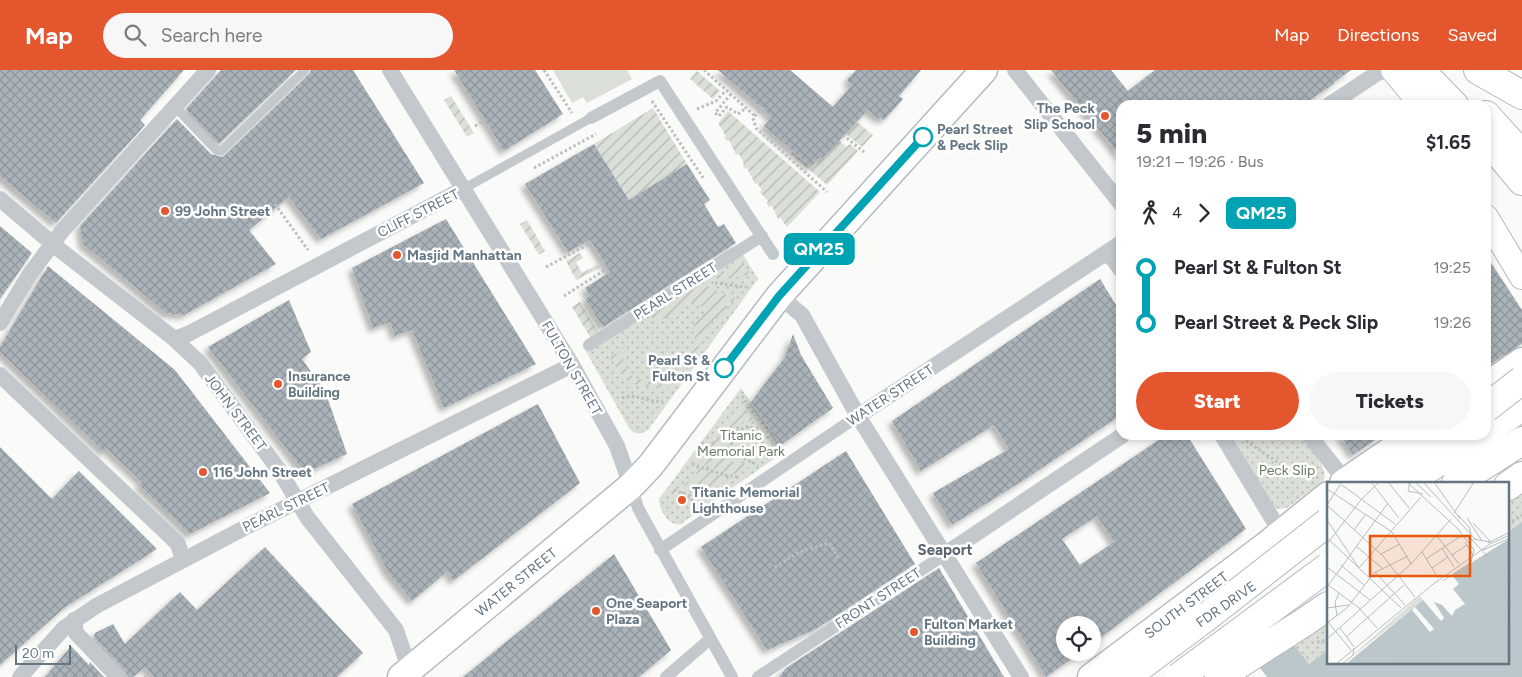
<!DOCTYPE html>
<meta charset="utf-8">
<style>
body{margin:0;font-family:Figtree,sans-serif;background:#f7f7f7;color:#2b2b33;height:100vh;display:flex;flex-direction:column;font-size:19px;white-space:nowrap}
*{box-sizing:border-box;margin:0}
p{font-size:16px;color:#7c7c81}
.icon{flex:none;width:28px;height:28px;fill:none;stroke:currentColor;stroke-width:2;stroke-linecap:round;stroke-linejoin:round}
.map{position:relative;flex:1;overflow:hidden}
.side{position:absolute;left:1116px;top:30px;width:375px;height:340px;display:flex;flex-direction:column;background:#fff;border-radius:15px;box-shadow:0 2px 8px #0003}
.side>*{flex:none}
.badge{padding:0 10px;border-radius:8px;font-size:18px;line-height:32px}
.controls{position:absolute;left:1056px;top:546px;display:grid;gap:10px}
.controls a{display:grid;place-items:center;width:45px;height:45px;border-radius:50%;background:#fff;box-shadow:0 2px 8px #0003;font-size:25px}
.scale{position:absolute;left:15px;bottom:12px;width:56px;box-sizing:border-box;padding-left:5px;border:2px solid #657683;border-top:0;font-size:14px;line-height:18px;white-space:nowrap;color:#657683;-webkit-text-stroke:4px #fff;paint-order:stroke}
.map>.badge{position:absolute;translate:-50% -50%;box-shadow:0 0 0 2px #fff}
.legs{display:flex;align-items:center;gap:8px;height:55px;padding:0 20px;font-size:16px}
.legs p{margin-inline-start:auto}
.head{display:flex;align-items:center;justify-content:space-between;height:85px;padding:0 20px}
h1{font-size:28px;font-weight:800;line-height:38px}
.primary-button{display:flex;gap:10px;margin-top:auto;padding:10px 20px}
.primary-button a{flex:1;height:58px;border-radius:30px;background:#e4572e;color:#fff;font-size:20px;font-weight:800;line-height:58px;text-align:center}
.primary-button a+a{background:#f7f7f7;color:#2b2b33}
ul{padding:0 20px;list-style:none}
li{display:flex;align-items:center;gap:18px;height:55px;font-size:19px}
li i{display:grid;place-items:center;width:8px;height:100%;margin:0 6px;background:currentColor}
li i::after{content:'';width:12px;height:12px;margin:-6px;border:4px solid;border-radius:50%;background:#fff}
li p{margin-inline-start:auto}
li:first-child i{background:linear-gradient(#0000 50%,currentColor 0)}
li:last-child i{background:linear-gradient(currentColor 50%,#0000 0)}
header{display:flex;align-items:center;gap:30px;box-sizing:border-box;height:70px;padding:0 25px;background:#e4572e;color:#fff}
header strong{font-size:24px}
nav{display:flex;gap:28px;margin-inline-start:auto;font-size:18px}
.search{width:350px;height:45px;background:#f7f7f7;display:flex;align-items:center;gap:12px;box-sizing:border-box;padding:0 18px;border-radius:28px;color:#7c7c81;font-size:19px}
.map>svg:first-child{display:block}
.grass{fill:#dadfd7}
.park{fill:url(#park-dots)}
.garden{fill:url(#garden-furrows)}
.water{fill:#bbc7cb}
.building{fill:url(#building-cross-hatch);fill-rule:evenodd;filter:url(#shadow)}
.lines{fill:none;stroke-linecap:round;stroke-linejoin:round}
.secondary-casing{stroke:#b3babf;stroke-width:26}
.primary-casing{stroke:#b5babe;stroke-width:29}
.motorway-casing{stroke:#b4b9bd;stroke-width:30}
.path{stroke:#bbbfc2;stroke-width:3;stroke-dasharray:2.5 2.5;stroke-linecap:butt}
.service{stroke:#c3c8cc;stroke-width:9}
.pedestrian{stroke:#c3c8cc;stroke-width:12}
.minor{stroke:#c3c8cc;stroke-width:16}
.secondary{stroke:#fff;stroke-width:24}
.primary{stroke:#fff;stroke-width:26}
.motorway{stroke:#fff;stroke-width:28}
.motorway-bridge-casing{stroke:#b4b9bd;stroke-width:30;stroke-linecap:butt}
.motorway-bridge{stroke:#fff;stroke-width:28}
.line-1-casing{stroke:#fff;stroke-width:11}
.line-1{stroke:#00a3b4;stroke-width:8}
.poi-dot{fill:#e4572e;stroke:#fff;stroke-width:2}
.stop-1-dot{fill:#fff;stroke:#00a3b4;stroke-width:2.5}
.labels{text-anchor:middle;stroke-width:5;stroke-linejoin:round;paint-order:stroke}
.poi-label{font-size:14px;font-weight:bold;fill:#657683;stroke:#fff;text-anchor:start}
.stop-label{font-size:14px;font-weight:bold;fill:#657683;stroke:#fff;text-anchor:start}
.street-label{font-size:14px;fill:#657683;stroke:#fff}
.park-label{font-size:14px;fill:#687a64;stroke:#fff}
.neighbourhood-label{font-size:15px;font-weight:bold;fill:#57646e;stroke:#fff}
.inset-river{fill:none;stroke:#bbc7cb;stroke-width:2.5}
.inset-road{fill:none;stroke:#b5bdc2;stroke-width:1}
.view{fill:#e8590c;fill-opacity:0.15;stroke:#e8590c;stroke-width:2.5}
.inset-edge{fill:none;stroke:#657683;stroke-width:2.5}
</style>
<header>
<strong>Map</strong>
<div class="search"><svg class="icon" aria-label="search" viewBox="0 0 24 24"><circle cx="10" cy="10" r="6"/><path d="M15 15l6 6"/></svg>Search here</div>
<nav><a>Map</a><a>Directions</a><a>Saved</a></nav>
</header>
<div class="map">
<svg width="1522" height="607" viewBox="0 0 1522 607">
<defs>
<pattern id="park-dots" width="8" height="8" patternUnits="userSpaceOnUse" patternTransform="scale(1.25)"><rect width="8" height="8" fill="#dadfd7"/><path d="M2 2h.1M6 6h.1" fill="none" stroke="#b4b9b4" stroke-width="1.8" stroke-linecap="round"/></pattern>
<pattern id="garden-furrows" width="10" height="10" patternUnits="userSpaceOnUse" patternTransform="scale(1.25)"><rect width="10" height="10" fill="#dadfd7"/><path d="M-1 1l2-2M0 10L10 0M9 11l2-2" fill="none" stroke="#b4b9b4"/></pattern>
<pattern id="building-cross-hatch" width="8" height="8" patternUnits="userSpaceOnUse" patternTransform="scale(1.25)"><rect width="8" height="8" fill="#aab3b9"/><path d="M0 0l8 8M0 8l8-8" fill="none" stroke="#8e969c"/></pattern>
<filter id="shadow"><feDropShadow dx="-4.5" dy="4.5" stdDeviation="2.5" flood-color="#0004"/></filter>
</defs>
<rect width="100%" height="100%" fill="#fafaf8"/>
<path class="grass" d="M553,0H627L632,9L587,33L583,27L572,33Z"/>
<path class="park" d="M739,178L758,209L648,360C640,365 635,365 629,358L583,276Z
M741,318L785,381L681,454C669,457 659,440 659,429Z
M1232,365H1298C1307,376 1328,395 1324,410L1287,438L1278,439L1273,436Z
M1522,390V452L1508,462V413H1491Z
M1328,532V580L1309,594L1291,571Z"/>
<path class="garden" d="M697,1L720,21L713,29L690,9Z
M451,26L474,63L467,67L444,30Z
M653,38L687,94L629,130L594,74Z
M728,41L820,122L787,157L780,147L778,149L772,136L769,137L767,133L768,131L760,122L762,120L757,113L755,114L747,98L745,99L743,96L744,94L739,84L736,85L729,70L727,71L724,67L726,66L718,53Z
M852,48L873,65L862,77L842,61Z
M839,70L846,77L850,74L858,81L827,115L791,84L793,82L811,97L820,87L823,89Z
M527,150L545,181L539,185L520,154Z
M580,183L583,188L576,192L582,203L597,195L600,198L576,210L566,191Z
M742,191L750,204L731,209L716,207Z
M700,215L735,228L732,232L729,230L725,235L728,237L719,248L716,247L702,266L704,269L666,321C652,312 633,321 622,305C618,299 615,298 614,291L610,289L611,284H617L625,275C609,337 708,307 693,255L707,240L687,228C679,238 663,258 650,246Z
M580,232L600,265L592,270L572,237Z
M743,335L755,351C739,349 727,363 722,377H710Z
M721,385C730,395 740,390 750,396L736,404H732L701,394L706,386Z
M699,398H702L728,409L700,429L683,418L687,412L693,411Z"/>
<path class="water" d="M1522,452V607H1267L1257,594L1291,571L1309,594L1328,580V593H1508V462Z"/>
<path class="building" d="M0,0H184L140,50L145,55L56,153L0,106Z
M221,0H296L219,74L186,39Z
M311,0H353L424,113L321,169L289,127L249,160L276,194L184,245L166,243L83,174L80,156L177,49L211,84L223,87L309,4Z
M454,0H535L563,44L504,81Z
M718,0H790L833,37L852,15L847,10L856,0H921L899,26L903,29L884,50L880,47L879,49L868,40L822,89L820,87L811,97L764,56L772,47Z
M1051,0H1111L1128,21L1155,0H1351L1333,13L1334,14L1302,35H1121V87Z
M594,74L629,130L687,94L710,130L704,134L718,157L724,154L736,173L603,257L585,229L590,226L585,218L610,202L590,170L568,182L525,114Z
M446,149L536,294L444,338L412,260L395,266L390,252L373,258L352,198Z
M0,156L32,183L0,229Z
M1486,185L1522,240V274L1486,297Z
M48,196L175,300L270,423L190,464L139,415L142,412L107,379L104,382L0,282V277Z
M1100,209L1121,243V345L1027,408L952,455L933,423L1009,379L994,355L921,401L892,351Z
M289,230L311,282L302,289L325,321L347,384L305,403L208,277Z
M793,264L801,285L833,338L781,375L751,332L785,287Z
M538,334L580,413L453,511L448,501L412,531L388,502L352,434Z
M1166,365H1187L1246,459L1092,574V555H1065V582H1081L1046,607L976,493ZM1097,446L1114,472L1080,495L1062,469Z
M1340,365H1382L1353,385Z
M0,377L52,429L79,401L157,479L64,538L0,595Z
M846,381L915,494L816,559L767,580L701,477Z
M265,477L363,583L337,607H154L145,597L133,607H128L125,600L94,567L95,563L113,554L125,574L180,522L197,540Z
M614,484L671,580L639,607H463Z
M939,498L1004,607H779L786,598Z
M71,576L89,595L90,592L104,607H45Z"/>
<g class="lines">
<g class="secondary-casing">
<path id="secondary" d="M1393,0L1422,35
M1486,147L1522,207"/>
</g>
<g class="primary-casing">
<path id="primary" d="M1486,316L1522,291
M1399,397L1445,365
M1343,413L1413,365
M401,607L631,416L651,395L779,226L984,0
M1091,607L1265,476L1328,425"/>
</g>
<g class="motorway-casing">
<path id="motorway" d="M1420,0L1454,35
M1478,0L1522,25
M1486,45L1515,77
M1486,68L1522,111
M1486,361L1522,337
M1381,413L1418,386
M1406,413L1480,365
M1456,413L1522,371
M1508,416L1522,406
M1303,553L1328,536
M1126,607L1209,545"/>
</g>
<path class="path" d="M544,0L572,43
M704,0L755,46
M731,24L715,43L719,46L727,37L738,44L746,38
M652,31L704,109
M763,37L753,48L756,58L827,122
M697,39L716,31L726,20
M475,56L485,50
M1093,60L1097,57
M843,65L864,82
M534,98L596,64
M275,134L308,180
M546,197L589,174L605,200
M715,213L746,217
M564,226L608,198
M742,326L779,380
M622,328C636,322 647,333 663,331
M1246,371L1285,397L1315,408
M702,381L730,382L732,370L738,360L749,356L756,361C759,373 752,381 743,388L758,395
M730,382L734,387L743,388
M692,394L724,405L740,407
M674,420L690,426L695,439
M1508,454L1522,445
M775,497L799,482L829,473L839,489
M1317,572L1328,570
M144,607H147"/>
<path class="service" d="M175,37L216,80L221,81L305,0
M465,118L591,48"/>
<path class="pedestrian" d="M591,48L660,11L773,184
M589,275L762,166
M631,416L638,438L732,607
M660,480L858,346
M666,607L710,569
M758,607L944,485"/>
<path class="minor" d="M390,0L572,295L617,376L631,416
M1015,0L1121,134
M1329,35L1379,2L1394,1
M0,129L60,180L172,267L200,293L279,400L307,447L396,560L412,607
M1105,184L1113,189L1121,200
M779,226L802,245L858,346L1021,607
M0,253L30,204L62,161L208,0
M172,267L178,268L190,263L465,118
M0,305L172,468L178,474L183,489
M858,346L1121,173
M1222,365L1281,463
M1309,365L1347,413
M944,485L1123,365
M74,550L76,563L118,607
M20,607L64,558L96,536L250,455L572,295"/>
<use href="#secondary" class="secondary"/>
<use href="#primary" class="primary"/>
<use href="#motorway" class="motorway"/>
<g class="motorway-bridge-casing">
<path id="motorway-bridge" d="M1486,338L1522,310
M1209,545L1328,452
M1179,607L1328,497
M1219,607L1303,553"/>
</g>
<use href="#motorway-bridge" class="motorway-bridge"/>
</g>
<g class="lines">
<g class="line-1-casing">
<path id="line-1" d="M724,298L779,226L923,67"/>
</g>
<use href="#line-1" class="line-1"/>
</g>
<g class="poi-dot">
<circle cx="1105" cy="46" r="5"/>
<circle cx="165" cy="141" r="5"/>
<circle cx="397" cy="185" r="5"/>
<circle cx="278" cy="314" r="5"/>
<circle cx="203" cy="402" r="5"/>
<circle cx="682" cy="430" r="5"/>
<circle cx="596" cy="541" r="5"/>
<circle cx="914" cy="562" r="5"/>
</g>
<g class="stop-1-dot">
<circle cx="923" cy="67" r="9"/>
<circle cx="724" cy="298" r="9"/>
</g>
<g class="labels">
<g class="poi-label">
<text x="1095" y="43" text-anchor="end">The Peck<tspan x="1095" dy="16">Slip School</tspan></text>
<text x="175" y="146">99 John Street</text>
<text x="407" y="190">Masjid Manhattan</text>
<text x="288" y="311">Insurance<tspan x="288" dy="16">Building</tspan></text>
<text x="213" y="407">116 John Street</text>
<text x="692" y="427">Titanic Memorial<tspan x="692" dy="16">Lighthouse</tspan></text>
<text x="606" y="538">One Seaport<tspan x="606" dy="16">Plaza</tspan></text>
<text x="924" y="559">Fulton Market<tspan x="924" dy="16">Building</tspan></text>
</g>
<g class="stop-label">
<text x="937" y="64">Pearl Street<tspan x="937" dy="16">&amp; Peck Slip</tspan></text>
<text x="710" y="295" text-anchor="end">Pearl St &amp;<tspan x="710" dy="16">Fulton St</tspan></text>
</g>
<g class="street-label">
<text transform="translate(418 143) rotate(-27)" y="5">CLIFF STREET</text>
<text transform="translate(675 221) rotate(-32)" y="5">PEARL STREET</text>
<text transform="translate(572 298) rotate(60)" y="5">FULTON STREET</text>
<text transform="translate(890 325) rotate(-33)" y="5">WATER STREET</text>
<text transform="translate(236 342) rotate(53)" y="5">JOHN STREET</text>
<text transform="translate(286 437) rotate(-26)" y="5">PEARL STREET</text>
<text transform="translate(516 512) rotate(-39)" y="5">WATER STREET</text>
<text transform="translate(878 528) rotate(-33)" y="5">FRONT STREET</text>
<text transform="translate(1226 534) rotate(-35)" y="5">FDR DRIVE</text>
<text transform="translate(1186 535) rotate(-37)" y="5">SOUTH STREET</text>
</g>
<g class="park-label">
<text x="741" y="370">Titanic<tspan x="741" dy="16">Memorial Park</tspan></text>
<text x="1287" y="405">Peck Slip</text>
</g>
<g class="neighbourhood-label">
<text x="945" y="485">Seaport</text>
</g>
</g>
<g transform="translate(1327 412)">
<rect width="182" height="182" fill="#fafaf8"/>
<path d="M93,114L96,118L16,182L28,171Z" fill="#dadfd7"/>
<path d="M182,57V182H19L96,118L114,139L117,136L107,120L115,123L125,134L128,128L138,122L126,107L132,102L125,93Z" fill="#bbc7cb"/>
<path d="M88,125L107,147L103,150L85,128Z" fill="#fafaf8"/>
<path class="inset-river" d="M64,182L180,97M67,182L76,181L183,103M80,182L183,110M89,182L183,118M95,182L183,125M102,182L164,145L183,142"/>
<path class="inset-road" d="M44,0L72,36M61,0L82,26M80,0L92,11M83,0L81,9L96,12M88,0L104,15M96,0L148,57M107,0L133,37M15,3L68,42M0,7L65,50L84,82M93,12L131,47L147,68L144,80L116,99M0,23L56,74L88,115M0,23L15,0M127,31L147,0M131,33L142,45L144,52M140,36L155,59M0,38L32,86L74,126M146,41L163,59M27,48L39,32M110,54L132,82M0,56L31,85M143,56L183,97M146,57L164,60M138,60L146,73M161,61L183,50M0,62L33,19L52,0M29,64L55,86M115,66L127,85M156,68L183,56M95,70L111,96M54,72L73,62M125,73L140,63M99,77L134,54M14,83L37,103M0,85L43,118M32,86L94,15M105,86L121,75M48,90L78,123M1,103L31,125L50,146M0,105L61,21M0,126L22,123M10,134L8,120L12,111M1,140L24,168M0,141L20,126L47,91L81,74M13,146L27,165M19,155L77,103M0,157L84,82L124,37M9,182L105,103L163,62L183,53M15,182L26,173L27,166"/>
<path class="view" d="M43,54H143V94H43Z"/>
<rect width="182" height="182" class="inset-edge"/>
</g>
</svg>
<div class="controls">
<a><svg class="icon" aria-label="locate" viewBox="0 0 24 24"><circle cx="12" cy="12" r="6"/><path d="M12 2v4M12 18v4M2 12h4M18 12h4"/></svg></a>
</div>
<div class="scale">20 m</div>
<b class="badge" style="left:819px;top:179px;background:#00a3b4;color:#fff">QM25</b>
<section class="side">
<div class="head"><div><h1>5 min</h1><p>19:21 – 19:26 · Bus</p></div><b>$1.65</b></div>
<div class="legs"><svg class="icon" aria-label="walk" viewBox="0 0 24 24"><circle cx="13" cy="4" r="2"/><path d="M13 8l-2 6 4 7M11 14l-3 7M7 12l3-4h3l4 4"/></svg>4<svg class="icon" aria-label="forward" viewBox="0 0 24 24"><path d="M9 5l7 7-7 7"/></svg><b class="badge" style="background:#00a3b4;color:#fff">QM25</b></div>
<ul>
<li><i style="color:#00a3b4"></i><b>Pearl St &amp; Fulton St</b><p>19:25</p></li>
<li><i style="color:#00a3b4"></i><b>Pearl Street &amp; Peck Slip</b><p>19:26</p></li>
</ul>
<div class="primary-button"><a>Start</a><a>Tickets</a></div>
</section>
</div>
